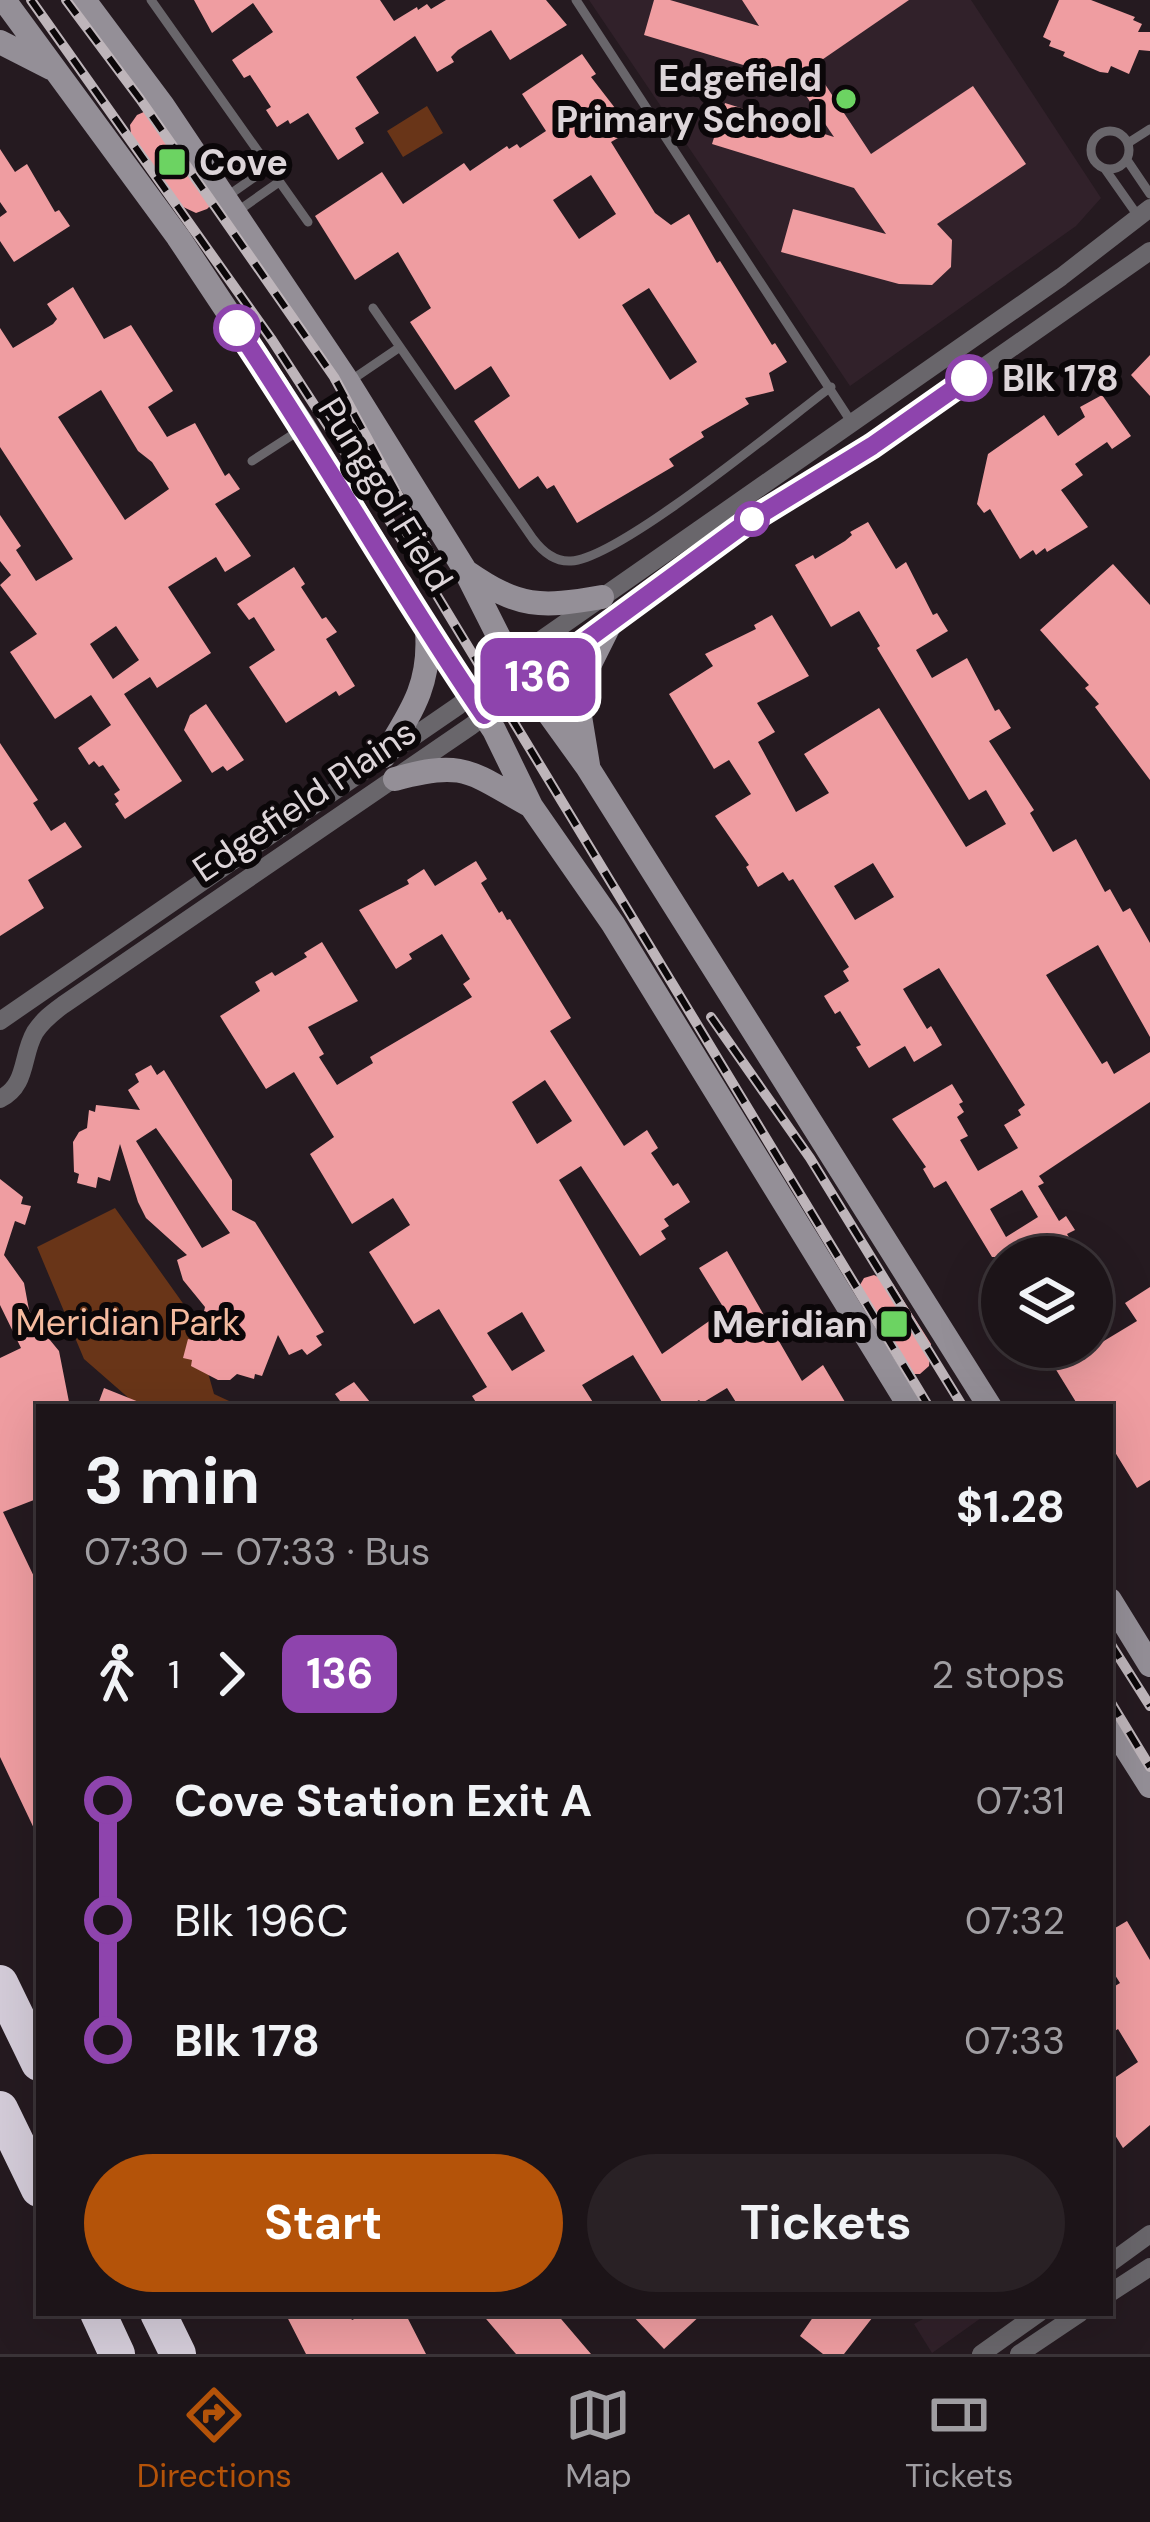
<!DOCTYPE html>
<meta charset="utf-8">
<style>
body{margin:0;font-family:"DM Sans",sans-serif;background:#292125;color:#f1f3f6;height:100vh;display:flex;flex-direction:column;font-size:45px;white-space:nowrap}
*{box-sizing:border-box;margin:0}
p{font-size:39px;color:#a09ea2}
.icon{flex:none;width:66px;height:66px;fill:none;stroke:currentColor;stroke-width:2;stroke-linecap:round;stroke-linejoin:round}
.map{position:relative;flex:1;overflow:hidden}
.sheet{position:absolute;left:36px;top:1404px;width:1077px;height:912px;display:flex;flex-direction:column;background:#1c1418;border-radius:0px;box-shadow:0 12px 48px #0002,0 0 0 3px #3a3337}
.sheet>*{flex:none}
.badge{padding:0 24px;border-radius:18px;font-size:42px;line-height:78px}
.fabs{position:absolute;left:981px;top:1236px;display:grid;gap:24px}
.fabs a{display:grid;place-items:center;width:132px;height:132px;border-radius:50%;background:#1c1418;box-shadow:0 12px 48px #0002,0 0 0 3px #3a3337;font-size:60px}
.map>.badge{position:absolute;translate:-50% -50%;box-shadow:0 0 0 6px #fff}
.legs{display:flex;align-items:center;gap:18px;height:132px;padding:0 48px;font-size:39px}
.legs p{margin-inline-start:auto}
.overview{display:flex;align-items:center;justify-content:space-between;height:204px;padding:0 48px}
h1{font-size:66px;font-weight:700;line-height:90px}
.action{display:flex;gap:24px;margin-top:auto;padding:24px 48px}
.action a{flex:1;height:138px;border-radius:72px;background:#b45309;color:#fff;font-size:48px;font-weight:700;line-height:138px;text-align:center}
.action a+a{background:#292125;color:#f1f3f6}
ul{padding:0 48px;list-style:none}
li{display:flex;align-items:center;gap:42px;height:120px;font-size:45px}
li i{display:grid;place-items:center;width:18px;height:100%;margin:0 15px;background:currentColor}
li i::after{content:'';width:30px;height:30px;margin:-15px;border:9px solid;border-radius:50%;background:#1c1418}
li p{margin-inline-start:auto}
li:first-child i{background:linear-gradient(#0000 50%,currentColor 0)}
li:last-child i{background:linear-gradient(currentColor 50%,#0000 0)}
.menu{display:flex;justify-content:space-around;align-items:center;height:168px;border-top:3px solid #3a3337;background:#1c1418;font-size:33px;color:#a09ea2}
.menu a{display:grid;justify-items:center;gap:6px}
.menu .selected{color:#b45309}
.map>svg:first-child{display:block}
.built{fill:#31212a}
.green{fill:#693518}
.building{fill:#ef9da1;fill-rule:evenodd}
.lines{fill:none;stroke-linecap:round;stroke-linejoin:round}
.lane{stroke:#69666b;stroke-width:9}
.street{stroke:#69666b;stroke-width:18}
.secondary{stroke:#948f97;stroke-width:24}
.highway{stroke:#d4ccd9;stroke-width:36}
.rail-casing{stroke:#beb5ba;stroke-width:10}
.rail{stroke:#0b0709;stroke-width:6;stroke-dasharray:18;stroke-linecap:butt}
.line-1-casing{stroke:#fff;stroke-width:27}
.line-1{stroke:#8e44ad;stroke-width:18}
.poi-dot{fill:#6cd362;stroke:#0b0709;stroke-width:4.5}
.stop-1-dot{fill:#fff;stroke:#8e44ad;stroke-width:6}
.labels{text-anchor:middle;stroke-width:12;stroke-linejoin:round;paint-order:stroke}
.poi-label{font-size:36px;font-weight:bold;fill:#ddd5d9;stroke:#0b0709;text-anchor:end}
.stop-label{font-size:36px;font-weight:bold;fill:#ddd5d9;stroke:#0b0709;text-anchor:start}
.street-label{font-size:36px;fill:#ddd5d9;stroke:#0b0709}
.park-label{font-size:36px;fill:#f5bb9f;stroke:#0b0709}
</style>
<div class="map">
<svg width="1150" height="2354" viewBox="0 0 1150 2354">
<rect width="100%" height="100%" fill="#251a20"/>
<path class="built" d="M589,0H971L1101,198L1076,226L850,386Z
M920,2313H978L981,2318L932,2353L914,2324L923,2319Z"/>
<path class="green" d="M427,106L443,133L403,157L387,131Z
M115,1208L192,1316L214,1394L242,1407H139L84,1359L37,1247Z"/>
<path class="building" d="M194,0H380L394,21L417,7L418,10L427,4L431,9L446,0H546L567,25L510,60L491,30L458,50L451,57L454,62L437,72L415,36L356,77L379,113L355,128L364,143L338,160L308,113L290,124L288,120L277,127L266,110L271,107L250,75L244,78L232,60L273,32L253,3L212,33Z
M654,0H670L759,26L742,0H909L813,66L871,154L973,86L1026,164L937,224L952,240L951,267L932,285L899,284L781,252L793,209L886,234L854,188L712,144L725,103L834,137L796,81L644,35Z
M1059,0H1091L1135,17L1133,20L1142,24L1138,32H1150V51L1139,50L1129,74L1111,66L1108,73L1100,72L1063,56L1065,52L1049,46L1051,41L1043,37Z
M582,54L596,74L591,77L632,130L611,142L655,213L671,225L689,214L717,263L720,261L772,345L775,343L787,362L769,373L774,391L745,398L749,404L701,432L704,437L669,459L674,466L577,523L554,485L547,489L538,476L519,489L474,421L510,396L491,366L455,390L410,322L431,308L398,252L355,280L315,216L382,172L403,204L464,163L470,171L507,146L509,149L517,144L520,148L546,131L522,94ZM591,175L616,214L579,239L553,200ZM649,288L697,362L670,380L622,305Z
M146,111L210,206L207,209L196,213L181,206L132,142L130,125L137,115Z
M0,149L15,172L27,164L55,212L59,210L70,226L14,262L0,241V217L7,212L0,202Z
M73,287L104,339L131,325L173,391L148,407L167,437L195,423L225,476L229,473L240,489L215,504L251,556L225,572L216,557L168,587L211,653L157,688L150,677L124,694L182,781L125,819L115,804L119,801L114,794L120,790L103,765L99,767L94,761L89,765L78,748L111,725L91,695L55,719L10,652L37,634L0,585L11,575L0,561V515L21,546L16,550L36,581L73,559L0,447V328L13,348L53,324L57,319L47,304ZM101,390L138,451L152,462L169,489L125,520L58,417ZM116,626L139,660L113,679L90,644Z
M1150,355V396L1131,375Z
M1102,395L1131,436L1112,449L1107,442L1075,464L1083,475L1061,490L1088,527L1047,552L1045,548L1036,555L1033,550L1020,559L990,509L984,513L977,504L988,454L1044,415L1058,436L1085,417L1080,407Z
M868,522L896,569L906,562L933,615L937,613L948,631L916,650L932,678L967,658L995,711L999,709L1011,728L989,741L1034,810L1030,813L1053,852L1076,839L1105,892L1110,889L1123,912L1130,908L1150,943V1037L1098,945L1046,975L1102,1064L1107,1061L1114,1074L1150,1052V1102L1039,1176L1044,1183L1038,1186L1059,1221L1066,1216L1075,1230L1067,1234L1075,1247L1059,1257H992L946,1181L934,1188L923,1169L926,1167L892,1119L952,1084L963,1102L959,1104L964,1112L957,1117L968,1136L960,1140L978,1171L1018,1148L1004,1125L1021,1115L1018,1110L1025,1105L939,968L903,989L927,1029L931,1026L942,1045L914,1062L905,1046L869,1068L856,1047L861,1045L840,1011L835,1014L824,996L849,981L843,971L849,967L793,879L789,881L783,872L758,887L746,867L749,865L715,816L751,794L729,760L714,769L669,694L713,666L705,654L756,629L754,625L772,615L809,676L757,703L775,732L758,742L796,812L829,793L804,754L879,708L966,847L1006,824L986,790L969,800L877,648L880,646L859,611L831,627L795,565L813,555L815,559L845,541L852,535L850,532ZM873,863L894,897L855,920L834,886ZM1022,1190L1038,1217L1006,1237L990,1209Z
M1113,564L1150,605V780L1095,707L1099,704L1085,688L1089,685L1040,630Z
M294,567L305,584L301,587L322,619L326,617L337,632L326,639L355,686L339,696L336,691L286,723L249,667L275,650L254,617L249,620L237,604Z
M206,704L244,760L227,771L223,766L212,773L184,730L190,715Z
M0,743L38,800L33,803L51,831L65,822L82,847L28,880L44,908L0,936Z
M476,861L487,879L481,883L499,913L502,911L507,920L510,919L571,1018L550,1031L624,1146L647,1130L658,1148L651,1153L673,1186L678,1183L690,1202L664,1219L669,1226L661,1231L666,1239L640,1256L581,1166L559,1180L662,1354L725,1310L699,1268L727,1251L802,1381L823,1365L848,1407H739L727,1388L702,1403L699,1400L687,1407H665L633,1355L582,1385L596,1407H479L472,1396L487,1387L439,1309L414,1324L369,1252L410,1225L393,1198L352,1224L310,1154L334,1137L294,1072L266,1089L220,1016L260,991L255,982L272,972L275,976L307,957L304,953L322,942L358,1001L308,1027L324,1054L319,1057L337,1085L373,1063L370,1057L472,997L463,984L470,979L442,934L409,954L412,959L396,969L359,910L409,884L407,880L424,869L435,886ZM545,1080L572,1121L537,1144L512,1102ZM522,1312L545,1351L512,1371L487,1333Z
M151,1065L157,1075L164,1070L232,1180V1210L255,1222L324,1332L316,1336L322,1345L307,1355L302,1349L289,1355L278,1335L262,1376L255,1374L254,1379L237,1374L230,1380H218L191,1366L192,1360L183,1358L188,1339L197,1341L205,1307L183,1280L177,1260L187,1255L146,1218L138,1202L120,1144L110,1181L98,1177L96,1188L77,1183L79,1174L74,1172L73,1142L79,1132L87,1128L89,1110L95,1112L96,1105L140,1110L128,1090L139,1082L135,1074ZM156,1128L230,1233L202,1248L136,1141Z
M0,1179L23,1197L21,1204L31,1206L25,1225L15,1221L4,1255L24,1283L29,1310L41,1336L45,1334L59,1351L70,1407H39V1498L3,1512L39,1587V1839L0,1757V1358L21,1348L0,1305Z
M874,1275L893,1284L931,1344L929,1366L920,1374H909L857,1290L864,1278Z
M1150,1287V1480L1137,1488L1110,1444V1407H1079L1042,1347H1081L1084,1353L1137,1321L1125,1303Z
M354,1382L374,1407H330L340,1401L335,1394Z
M104,1388L149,1406V1407H97Z
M1127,1921L1150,1960V2125L1123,2148L1110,2127V2081L1138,2062L1118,2029L1110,2034V1989L1120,1983L1110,1967V1931Z
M285,2313H348L352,2320L367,2313H405L426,2354H306Z
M481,2313H556L591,2354H516Z
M630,2313H703L664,2349Z
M816,2313H876L844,2354H823L800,2336Z"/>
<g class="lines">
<path class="lane" d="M151,0L308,222
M576,0L852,423
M1091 150a19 19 0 1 1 38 0a19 19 0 1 1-38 0Z
M1128,143L1150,129
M1127,160L1150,194
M1105,169L1138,216
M229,195L269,167
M235,213L279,182
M373,308L533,539C542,551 555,562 571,561C619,559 784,422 831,387
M350,381L400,347
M252,461L303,428"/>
<path class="street" d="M0,1021L458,706L531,647L1061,277L1150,208
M0,1099C28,1085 21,1056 35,1032C43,1020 52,1013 63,1005L471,726L743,525L871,446L1150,251
M1110,2263L1150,2234
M1110,2293L1150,2267
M981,2354L1039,2313
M1019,2354L1080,2313"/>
<path class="secondary" d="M4,0L178,237L304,427L427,629L494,730L531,806L613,924L910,1407
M84,0L163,106L348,382L465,570L511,661L588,768L990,1407
M0,42L51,68
M467,572C519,608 540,608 602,597
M384,756C411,712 431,685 427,631
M588,765L576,692L610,624
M395,779C465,759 471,773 531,806
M1110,1600L1150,1665
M1110,1723L1150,1786"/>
<path class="highway" d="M0,1983L39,2063
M0,2109L39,2189
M98,2313L117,2354
M158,2313L178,2354"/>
<g class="rail-casing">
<path id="rail" d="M31,0L272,340L424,574L929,1407
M66,0L140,99L334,377L434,561
M711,1017L810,1158L963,1407
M1110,1643L1150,1706
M1110,1701L1150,1767"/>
</g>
<use href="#rail" class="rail"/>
</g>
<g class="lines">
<g class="line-1-casing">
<path id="line-1" d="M237,328C323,455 397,588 484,715L743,525L872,446L969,378"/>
</g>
<use href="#line-1" class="line-1"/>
</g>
<g class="poi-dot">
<circle cx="846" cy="99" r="12"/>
<rect x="157" y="147" width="30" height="30" rx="6"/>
<rect x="879" y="1309" width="30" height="30" rx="6"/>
</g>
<g class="stop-1-dot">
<circle cx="237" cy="328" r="21"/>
<circle cx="969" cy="378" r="21"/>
<circle cx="752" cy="519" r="15"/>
</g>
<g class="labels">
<g class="poi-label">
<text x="822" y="91">Edgefield<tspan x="822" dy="41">Primary School</tspan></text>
<text x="199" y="175" text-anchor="start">Cove</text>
<text x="867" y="1337">Meridian</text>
</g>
<g class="stop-label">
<text x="1002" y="391">Blk 178</text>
</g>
<g class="street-label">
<text transform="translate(386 494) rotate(58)" y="13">Punggol Field</text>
<text transform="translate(304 800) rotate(-34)" y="13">Edgefield Plains</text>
</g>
<g class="park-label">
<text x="128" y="1335">Meridian Park</text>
</g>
</g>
</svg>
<div class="fabs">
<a><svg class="icon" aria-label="layers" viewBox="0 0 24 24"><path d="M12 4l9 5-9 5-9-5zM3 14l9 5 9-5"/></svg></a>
</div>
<b class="badge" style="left:538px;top:677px;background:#8e44ad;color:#fff">136</b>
<section class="sheet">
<div class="overview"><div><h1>3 min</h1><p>07:30 – 07:33 · Bus</p></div><b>$1.28</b></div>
<div class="legs"><svg class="icon" aria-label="walk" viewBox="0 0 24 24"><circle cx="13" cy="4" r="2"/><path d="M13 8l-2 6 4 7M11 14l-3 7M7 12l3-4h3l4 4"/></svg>1<svg class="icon" aria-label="forward" viewBox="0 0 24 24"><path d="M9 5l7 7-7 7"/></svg><b class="badge" style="background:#8e44ad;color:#fff">136</b><p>2 stops</p></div>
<ul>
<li><i style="color:#8e44ad"></i><b>Cove Station Exit A</b><p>07:31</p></li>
<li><i style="color:#8e44ad"></i><span>Blk 196C</span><p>07:32</p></li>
<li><i style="color:#8e44ad"></i><b>Blk 178</b><p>07:33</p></li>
</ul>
<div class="action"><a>Start</a><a>Tickets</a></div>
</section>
</div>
<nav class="menu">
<a class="selected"><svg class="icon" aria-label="directions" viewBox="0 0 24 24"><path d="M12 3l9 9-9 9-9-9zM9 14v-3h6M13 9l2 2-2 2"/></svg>Directions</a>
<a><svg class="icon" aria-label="map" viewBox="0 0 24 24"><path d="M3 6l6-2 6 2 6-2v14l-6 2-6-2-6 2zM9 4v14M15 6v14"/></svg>Map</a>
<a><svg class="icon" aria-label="tickets" viewBox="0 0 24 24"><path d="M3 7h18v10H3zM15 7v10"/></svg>Tickets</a>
</nav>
